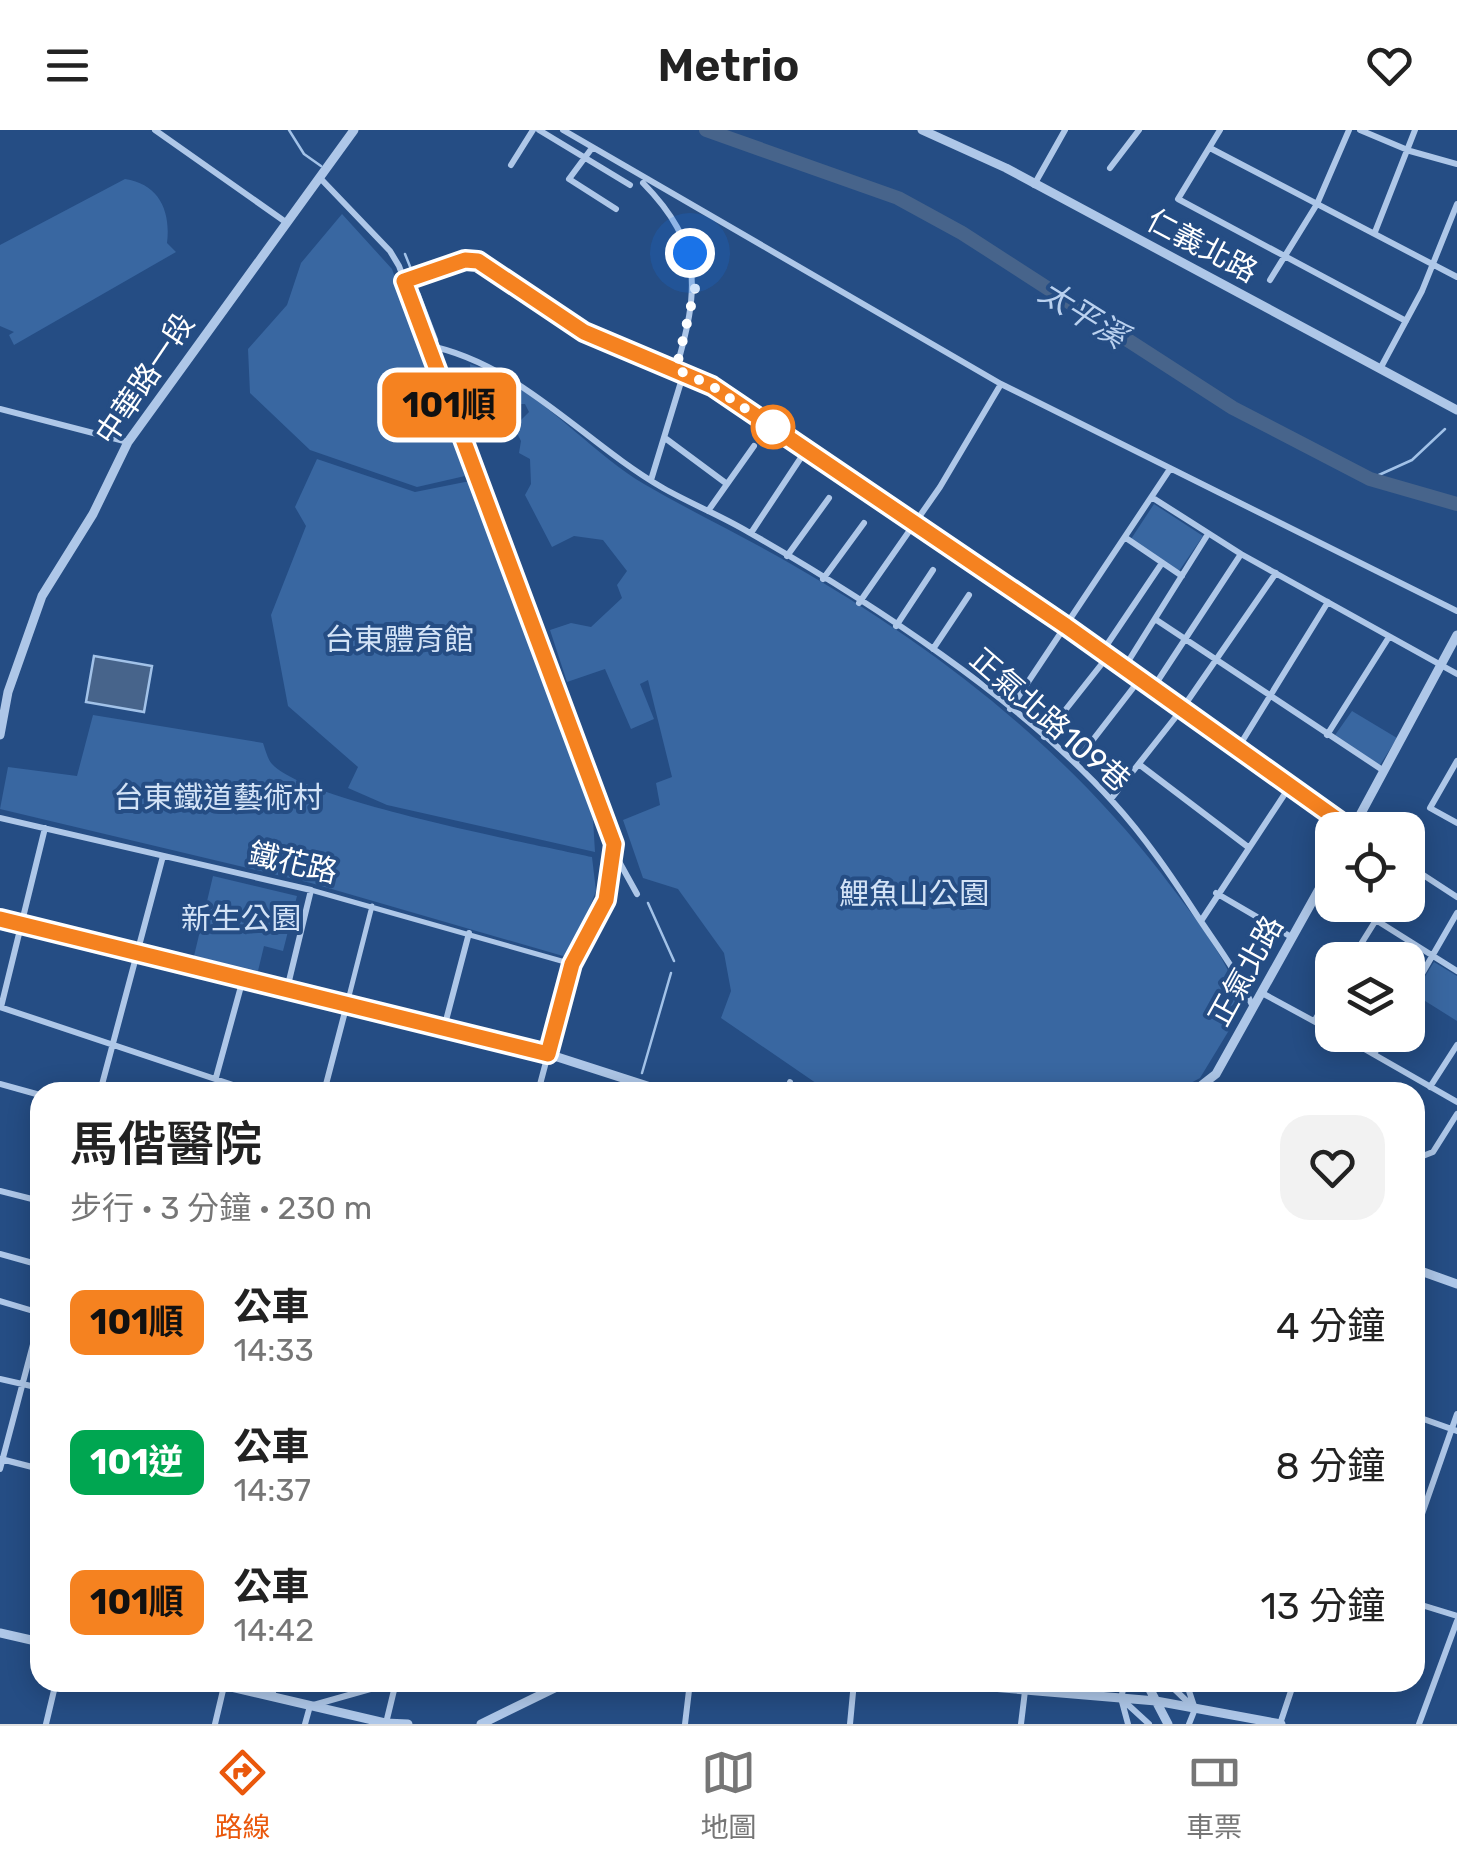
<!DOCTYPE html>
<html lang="zh-TW">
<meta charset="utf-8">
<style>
body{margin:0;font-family:Rubik,"Noto Sans TC",sans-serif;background:#f2f2f2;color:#222;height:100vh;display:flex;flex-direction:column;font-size:38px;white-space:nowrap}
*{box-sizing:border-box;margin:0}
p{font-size:32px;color:#767676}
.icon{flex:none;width:55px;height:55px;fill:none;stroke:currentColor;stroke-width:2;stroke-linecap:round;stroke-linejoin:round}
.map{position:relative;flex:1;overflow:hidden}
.sheet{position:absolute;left:30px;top:952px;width:1395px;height:610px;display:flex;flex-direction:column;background:#fff;border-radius:30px;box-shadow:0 5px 25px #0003}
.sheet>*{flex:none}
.badge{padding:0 20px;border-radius:15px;font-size:35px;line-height:65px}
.controls{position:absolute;left:1315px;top:682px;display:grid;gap:20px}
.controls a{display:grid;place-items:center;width:110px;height:110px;border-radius:20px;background:#fff;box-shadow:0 5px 25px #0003;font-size:50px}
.you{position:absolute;width:50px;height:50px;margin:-25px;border:8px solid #fff;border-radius:50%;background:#1a73e8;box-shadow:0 0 0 15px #1a73e833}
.map>.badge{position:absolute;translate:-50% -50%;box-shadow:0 0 0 5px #fff}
.round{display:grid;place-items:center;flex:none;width:105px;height:105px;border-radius:30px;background:#f2f2f2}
.overview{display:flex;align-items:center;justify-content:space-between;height:170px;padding:0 40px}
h1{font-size:48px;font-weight:600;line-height:75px}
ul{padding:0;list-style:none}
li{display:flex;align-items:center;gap:30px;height:140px;padding:0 40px}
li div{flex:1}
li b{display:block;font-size:38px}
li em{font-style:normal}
li .badge{min-width:110px;font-weight:700;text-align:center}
header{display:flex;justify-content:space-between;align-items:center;height:130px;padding:0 40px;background:#fff;font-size:45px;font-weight:600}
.dock{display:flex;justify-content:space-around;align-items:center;height:140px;border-top:2px solid #e0e0e0;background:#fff;font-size:28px;color:#767676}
.dock a{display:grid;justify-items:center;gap:5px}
.dock .current{color:#ea580c}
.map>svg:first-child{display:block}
.green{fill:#3967a1}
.water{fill:#47648b;stroke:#a2c2e8;stroke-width:2.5}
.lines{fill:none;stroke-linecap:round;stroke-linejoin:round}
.stream{stroke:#a2c2e8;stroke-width:2.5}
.river{stroke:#47648b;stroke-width:14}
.pedestrian{stroke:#aec7e8;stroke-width:5}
.minor{stroke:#aec7e8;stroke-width:6}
.tertiary{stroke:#aec7e8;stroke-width:9}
.line-casing{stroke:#fff;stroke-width:22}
.line{stroke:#f58220;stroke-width:15}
.walk{stroke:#fff;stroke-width:10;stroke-dasharray:0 18}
.stop-dot{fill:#fff;stroke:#f58220;stroke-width:5}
.labels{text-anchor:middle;stroke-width:8;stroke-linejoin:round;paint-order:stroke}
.street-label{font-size:30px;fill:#fff;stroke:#254d84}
.park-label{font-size:30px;fill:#d2e2f6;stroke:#254d84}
.water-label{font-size:32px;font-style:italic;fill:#bad1ef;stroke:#254d84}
</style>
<header><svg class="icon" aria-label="menu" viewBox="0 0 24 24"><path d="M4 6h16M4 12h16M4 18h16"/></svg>Metrio<svg class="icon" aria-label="heart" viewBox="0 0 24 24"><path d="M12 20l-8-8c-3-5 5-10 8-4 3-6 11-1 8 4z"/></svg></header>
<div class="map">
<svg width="1457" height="1594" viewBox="0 0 1457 1594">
<rect width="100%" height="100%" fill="#254d84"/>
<path class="green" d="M125,49C159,54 171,81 167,113L176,122L14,215L9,205L14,202L0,196V115Z
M342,84L392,139L465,346L417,357L310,320L250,263L248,219L287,175L301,133Z
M470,234C538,256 584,318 644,354C692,382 743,406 791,434C931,514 1062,615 1161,743C1191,783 1225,823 1241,871L1221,881L1231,897L1200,948L1174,962H829L721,888L731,861L724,823L678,759L643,748L623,690L660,675L656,653L672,647L648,550L640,554L654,589L631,599L605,539L567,552L550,500L571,493L591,497L622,468L617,455L627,441L603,410L574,406L552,417L525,365L531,354L530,329L519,323L521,311L514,297L529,282L525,274L469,275L462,252L471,253Z
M317,329L415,362L470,351L593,689L595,722L387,675L348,658L358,637L288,576L271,485L306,396L295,377Z
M1154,374L1203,406L1179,441L1131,409Z
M1352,581L1397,608L1380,635L1333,608Z
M93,585L263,613C265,619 268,630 272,634C305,671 534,714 592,727L596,761L570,828L311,753L0,679L8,637L77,646Z
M213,746L297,766L283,821L264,816L258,841L194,826Z
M1434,832L1457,846V891L1414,864Z"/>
<path class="water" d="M94,526L152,536L144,582L86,572Z"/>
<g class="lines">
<path class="stream" d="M289,0L304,24L321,36
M405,124L411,139
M419,163L437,210
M1370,349L1412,330L1445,299
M648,773L674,831
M642,943L671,843"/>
<path class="river" d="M706,0L898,68L962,103L1233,278L1370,349L1457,374"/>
<path class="pedestrian" d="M311,760L572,834
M347,874L372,776"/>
<path class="minor" d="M155,0L287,93
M539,0L630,55
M563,0L1001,254L1457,481
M1220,0L1178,69L1406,191
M1360,0L1410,21L1457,34
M592,18L569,49L616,79
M1210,18L1457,147
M511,35L533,0
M1110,38L1139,0
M321,49L390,121L399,136L615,714L606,770L572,834L538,962
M643,53C704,115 699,161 676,239
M1034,55L1065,0
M1375,102L1415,0
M1270,150L1317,74L1349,0
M403,151L465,130L478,131L584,202L712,256L1066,496L1352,700
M426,215C519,233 583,312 663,358C691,374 722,386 750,403C869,471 1021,570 1113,672C1145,707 1172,747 1198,787C1218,817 1238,843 1253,877
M1380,239L1422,161L1457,74
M0,279L128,312
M665,308L727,354
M651,350L684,242
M1153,368L1241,424L1457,544
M708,381L754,316
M751,403L806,320
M1126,408L1182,446
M787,426L829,368
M823,449L864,393
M859,473L940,357L1001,254
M1155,489L1384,641
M896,496L933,440
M933,519L969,465
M1102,522L1162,433
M1124,538L1208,404
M1153,558L1241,424
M1010,579L1170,339
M1327,605L1389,507
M1044,607L1108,526
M1238,618L1328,472
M1457,631L1430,678L1457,693
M1075,633L1140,549
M1140,635L1248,717
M1111,669L1182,579L1276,443
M0,688L311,760L287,859
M616,726L637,764
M1408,735L1457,767
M1216,763L1293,808
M1352,775L1457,841
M1201,791L1290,656
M1351,830L1376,790
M1262,863L1332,901
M1408,868L1457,783
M0,877L254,962
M1,877L45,698
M1315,890L1332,861
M444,898L469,803
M1340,905L1457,972
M1374,924L1385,905
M0,954L40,965
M1430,957L1457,915
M100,962L163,726
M212,962L243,849
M324,962L347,874
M787,962L790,952
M1415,1029L1433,1022L1457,984
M0,1061L40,1071
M0,1124L40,1135
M0,1171L40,1183
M0,1249L40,1258
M1415,1286L1457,1301
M1,1329L40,1339
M0,1339L40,1188
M1415,1404L1457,1284
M1415,1473L1457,1486
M1125,1552L1121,1568L1128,1594
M1167,1552L1194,1578
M1186,1552L1195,1579L1189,1594
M271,1567L277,1552
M1125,1572L1149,1594
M386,1593L396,1552
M46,1594L56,1552
M215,1594L224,1556
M305,1594L310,1576L395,1552
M685,1594L690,1552
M850,1594L854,1552
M1021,1594L1025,1561
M1280,1594L1294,1552
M1419,1594L1457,1491"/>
<path class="tertiary" d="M922,0L1006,38L1457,280
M0,605L8,562L42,466L93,384L128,312L354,0
M1352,700L1457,505
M0,789L548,924L666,962
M1193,962L1216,944L1332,736
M1415,1139L1457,1154
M0,1503L40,1512
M210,1552L385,1593L408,1594
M932,1552L1156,1571L1281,1594
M1146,1552L1168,1594
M481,1594L567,1552"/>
</g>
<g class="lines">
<g class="line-casing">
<path id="line" d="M0,789L548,924L572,834L606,770L614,714L404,151L465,130L478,131L584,202L712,256L1066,496L1352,700"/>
</g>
<use href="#line" class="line"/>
<path class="walk" d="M690,123L695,159L676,239L712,256L784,305L773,297"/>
</g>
<circle class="stop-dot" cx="773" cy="297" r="20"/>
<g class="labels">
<g class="street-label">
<text transform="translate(1202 116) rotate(28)" y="10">仁義北路</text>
<text transform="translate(145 249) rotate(-56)" y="10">中華路一段</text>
<text transform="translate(1050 590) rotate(41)" y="10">正氣北路109巷</text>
<text transform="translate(293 733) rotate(13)" y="10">鐵花路</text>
<text transform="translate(1246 841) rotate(-61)" y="10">正氣北路</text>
</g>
<g class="park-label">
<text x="399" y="520">台東體育館</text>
<text x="218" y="678">台東鐵道藝術村</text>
<text x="914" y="774">鯉魚山公園</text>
<text x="241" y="799">新生公園</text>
</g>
<g class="water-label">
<text transform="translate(1083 184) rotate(32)" y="11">太平溪</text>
</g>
</g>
</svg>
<div class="controls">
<a><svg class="icon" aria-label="locate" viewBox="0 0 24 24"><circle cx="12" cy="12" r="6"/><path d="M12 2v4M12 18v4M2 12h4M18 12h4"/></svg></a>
<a><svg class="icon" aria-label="layers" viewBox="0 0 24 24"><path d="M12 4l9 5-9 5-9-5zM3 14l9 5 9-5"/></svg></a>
</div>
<div class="you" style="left:690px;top:123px"></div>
<b class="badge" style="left:449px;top:275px;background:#f58220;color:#111">101順</b>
<section class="sheet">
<div class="overview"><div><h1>馬偕醫院</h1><p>步行 · 3 分鐘 · 230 m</p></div><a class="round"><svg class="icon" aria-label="heart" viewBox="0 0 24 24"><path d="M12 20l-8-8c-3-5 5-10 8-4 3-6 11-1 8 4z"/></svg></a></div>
<ul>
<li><span class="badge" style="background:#f58220;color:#111">101順</span><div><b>公車</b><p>14:33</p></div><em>4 分鐘</em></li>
<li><span class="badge" style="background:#00a651;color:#fff">101逆</span><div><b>公車</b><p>14:37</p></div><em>8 分鐘</em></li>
<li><span class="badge" style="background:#f58220;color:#111">101順</span><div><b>公車</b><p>14:42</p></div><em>13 分鐘</em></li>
</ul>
</section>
</div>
<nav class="dock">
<a class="current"><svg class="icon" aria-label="directions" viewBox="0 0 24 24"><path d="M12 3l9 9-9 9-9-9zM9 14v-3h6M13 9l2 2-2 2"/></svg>路線</a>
<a><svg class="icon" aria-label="map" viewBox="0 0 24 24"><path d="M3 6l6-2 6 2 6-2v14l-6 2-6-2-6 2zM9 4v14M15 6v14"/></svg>地圖</a>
<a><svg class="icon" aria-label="tickets" viewBox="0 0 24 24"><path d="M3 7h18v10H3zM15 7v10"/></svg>車票</a>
</nav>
